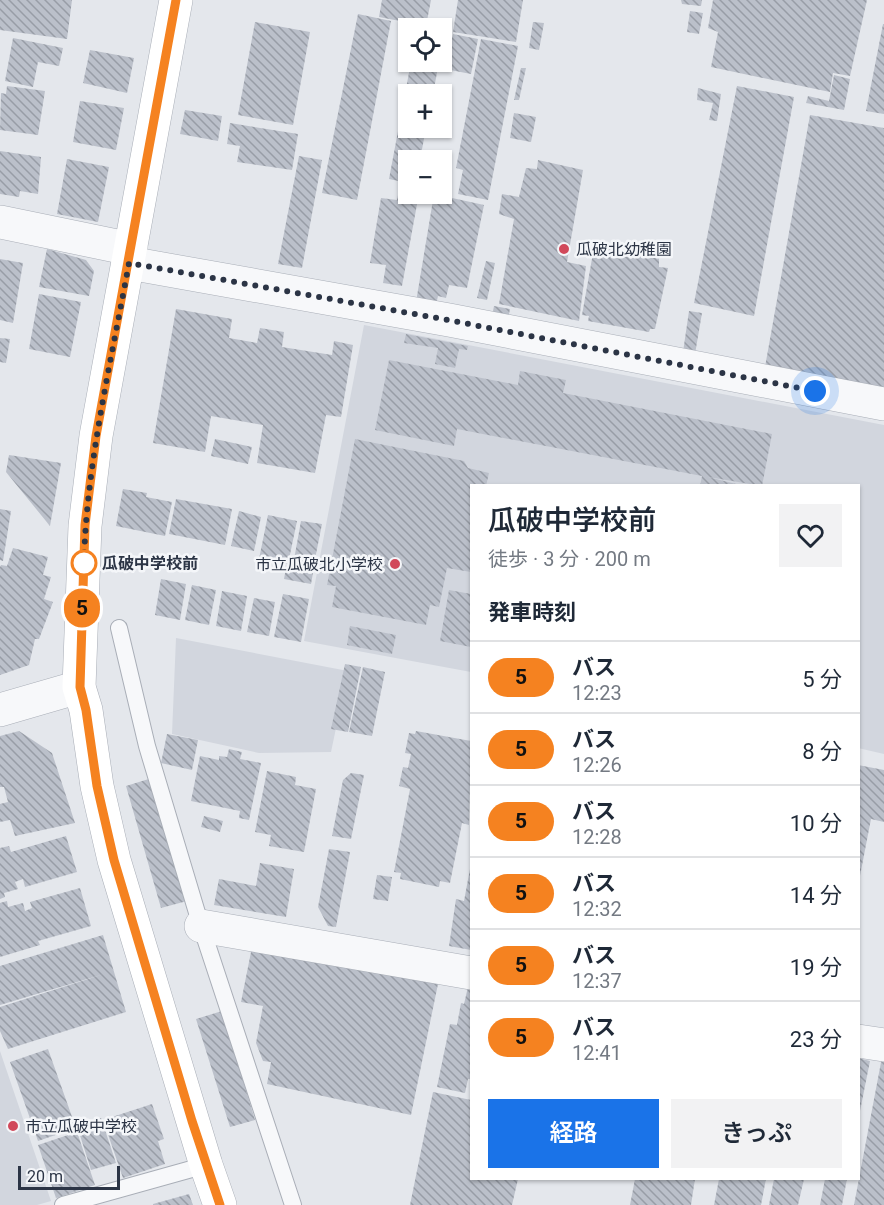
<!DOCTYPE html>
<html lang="ja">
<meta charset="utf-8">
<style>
body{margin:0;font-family:Roboto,"Noto Sans JP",sans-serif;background:#f2f2f3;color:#1f2937;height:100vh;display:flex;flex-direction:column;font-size:22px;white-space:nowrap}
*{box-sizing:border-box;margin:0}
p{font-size:20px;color:#747a83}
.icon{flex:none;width:33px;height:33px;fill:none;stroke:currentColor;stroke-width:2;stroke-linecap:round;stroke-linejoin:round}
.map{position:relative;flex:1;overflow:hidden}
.side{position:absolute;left:470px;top:484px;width:390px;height:696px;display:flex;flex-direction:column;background:#fff;border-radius:0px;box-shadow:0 2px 4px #0004}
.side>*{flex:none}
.badge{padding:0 12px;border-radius:20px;font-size:21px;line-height:39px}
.buttons{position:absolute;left:398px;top:18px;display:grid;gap:12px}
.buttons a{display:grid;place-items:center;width:54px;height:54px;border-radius:0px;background:#fff;box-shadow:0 2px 4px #0004;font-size:30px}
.scale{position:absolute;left:18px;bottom:15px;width:102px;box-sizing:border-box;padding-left:6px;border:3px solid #2b3445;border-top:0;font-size:16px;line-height:21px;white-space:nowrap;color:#2b3445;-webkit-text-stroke:4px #f4f6f9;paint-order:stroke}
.you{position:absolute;width:30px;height:30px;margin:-15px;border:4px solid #fff;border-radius:50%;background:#1a73e8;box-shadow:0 0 0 9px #1a73e833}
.map>.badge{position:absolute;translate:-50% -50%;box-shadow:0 0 0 3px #fff}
h2{padding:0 18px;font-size:22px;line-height:54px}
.round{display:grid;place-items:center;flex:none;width:63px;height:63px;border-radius:0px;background:#f2f2f3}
.summary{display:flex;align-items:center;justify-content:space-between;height:102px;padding:0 18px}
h1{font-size:28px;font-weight:600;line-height:45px}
.primary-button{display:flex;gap:12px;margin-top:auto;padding:12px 18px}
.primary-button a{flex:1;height:69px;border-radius:0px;background:#1a73e8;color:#fff;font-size:24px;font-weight:600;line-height:69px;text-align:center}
.primary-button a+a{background:#f2f2f3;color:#1f2937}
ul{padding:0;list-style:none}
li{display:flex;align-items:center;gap:18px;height:72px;padding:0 18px;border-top:2px solid #e0e1e3}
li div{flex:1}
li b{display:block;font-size:22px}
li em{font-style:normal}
li .badge{min-width:66px;font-weight:700;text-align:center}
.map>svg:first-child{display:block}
.built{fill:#d2d6de}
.building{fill:url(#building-back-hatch)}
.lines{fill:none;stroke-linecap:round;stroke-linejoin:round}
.lane-casing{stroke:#a9aeb7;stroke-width:18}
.street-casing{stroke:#a9aeb7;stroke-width:34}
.secondary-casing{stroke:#a9aeb7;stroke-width:34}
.lane{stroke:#f7f8fa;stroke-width:16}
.street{stroke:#f7f8fa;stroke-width:33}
.secondary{stroke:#fff;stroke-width:33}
.line-casing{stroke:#fff;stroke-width:14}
.line{stroke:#f58220;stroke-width:9}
.walk{stroke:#2b3445;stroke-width:6;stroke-dasharray:0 10.8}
.poi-dot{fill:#d1495b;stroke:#f4f6f9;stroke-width:2}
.stop-dot{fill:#fff;stroke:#f58220;stroke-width:3}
.labels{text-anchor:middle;stroke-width:5;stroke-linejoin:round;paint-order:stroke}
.poi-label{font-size:16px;fill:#2b3445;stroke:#f4f6f9;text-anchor:start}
.stop-label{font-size:16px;font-weight:bold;fill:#2b3445;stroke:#f4f6f9;text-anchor:start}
</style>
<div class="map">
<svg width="884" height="1205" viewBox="0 0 884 1205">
<defs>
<pattern id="building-back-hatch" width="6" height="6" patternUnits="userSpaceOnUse" patternTransform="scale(1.5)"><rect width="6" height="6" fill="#bbc0ca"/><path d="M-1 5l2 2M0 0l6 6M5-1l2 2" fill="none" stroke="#989da6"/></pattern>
</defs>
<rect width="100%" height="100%" fill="#e4e7ec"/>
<path class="built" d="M364,325L884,425V754L858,748V486H471V672L304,641Z
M176,638L348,671L331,752L259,753L172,734Z
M0,1051L51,1201L37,1205H0Z"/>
<path class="building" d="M0,0H72L67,39L0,30Z
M382,0H431L426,26L379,17Z
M458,0H523L516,42L453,32Z
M681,0H702L701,6L682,4Z
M713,0H867L850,76L833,73L830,92L711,67L718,32L708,28Z
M690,11L703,13L699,34L687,32Z
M358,14L391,21L357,200L322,193Z
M255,22L310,32L293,125L238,115Z
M533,22L544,23L539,50L529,48Z
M883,24H884V114L866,111Z
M453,34L478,39L471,74L445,69Z
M13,38L63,48L59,66L38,62L33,87L5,81Z
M481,39L518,46L488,200L458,194L463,170L456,168Z
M90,50L134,58L127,93L83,83Z
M411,62H439L433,94H408V128H426L420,160H408V183L389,179Z
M521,68H526L519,100H514Z
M834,75L850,79L844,110L806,103L808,96L829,101Z
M7,86L45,91L38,135L0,130L1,93L6,94Z
M737,86L794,97L754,316L694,303Z
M698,88L721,94L717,121L709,120L713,103L697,100Z
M80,101L124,108L116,150L73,142Z
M185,110L222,116L218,141L180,134Z
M514,113L536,117L531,142L510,138Z
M810,115L884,128V391L765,367Z
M230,123L298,134L292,170L237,162L240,146L227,144Z
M0,151L41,157L38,194L20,191L19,197L0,194Z
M299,156L322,160L302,268L278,264Z
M67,159L109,167L98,222L57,214Z
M538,160L583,170L567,262L586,266L579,321L499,304L514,219L499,214L502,194L519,197L526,168L537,169Z
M434,194L484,205L467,288L449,285L446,298L438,296L436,305L416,302Z
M398,195L418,199L402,286L383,283L386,265L370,263L381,198L397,200Z
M604,246L659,258V267L668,268L655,329H650L649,332L588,321L589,316L582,315L593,253L602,254Z
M47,249L86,260L94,271L89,296L39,287Z
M0,259L23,263L13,323L0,320Z
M486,261L495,263L487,300L477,298Z
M39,294L81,302L70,357L29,349Z
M494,306L510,309L508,319L492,316Z
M176,309L232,319L229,338L257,343L260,328L284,332L282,347L332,355L334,341L353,345L341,417L326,415L315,473L257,463L263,425L211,416L205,452L153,443Z
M689,311L702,313L695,354L683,352Z
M406,334L468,346L467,350L459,349L455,368L435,364L438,348L404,343Z
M0,338L10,339L6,363L0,362Z
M389,360L518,385L520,371L566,380L563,393L772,434L762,486L708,477L744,486H700L702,476L457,429L454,446L375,430Z
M215,439L252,447L248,464L211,456Z
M355,439L464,461L468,468L489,473L486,486H471V572L447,568L439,607L430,605L426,625L332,607L336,586L327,585Z
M9,455L61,463L50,526L6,472Z
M123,489L147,493L146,497L172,502L165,536L116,526Z
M176,499L232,509L225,545L169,534Z
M0,509L11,511L3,561L0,560Z
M239,511L261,517L254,551L231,546Z
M268,515L297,521L288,564L259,559Z
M301,521L322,524L313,569L293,565Z
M13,548L48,557L43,575L51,577L44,599L53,602L39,639H35L29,665L0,675V567L1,565L7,566Z
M286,568L313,573L311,584L284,579Z
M161,579L186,584L180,620L155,615Z
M192,585L216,590L209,625L185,620Z
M449,590L471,594V647L440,641Z
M222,591L247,596L241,631L216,626Z
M283,594L309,599L301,642L274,637Z
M254,598L275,602L269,636L247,632Z
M350,626L396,635L392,654L347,645Z
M345,664L361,667L348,732L331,729Z
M363,667L385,672L372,736L349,732Z
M19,731L52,753L75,823L15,836L10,820L0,822V804L8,802L4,787H0V736Z
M416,731L471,741L469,825L462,823L450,883L440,881L439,887L400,879L401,873L394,872L410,789L399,786L403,767L408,768L411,754L405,753L409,733L415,734Z
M167,734L198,740L192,770L161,763Z
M229,749L242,752L240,759L261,763L249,820L239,818L240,811L191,801L200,756L219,760V756L227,757Z
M858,765L884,770V822L871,819L859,881Z
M267,771L296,777L295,785L316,789L304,852L269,846L271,835L255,832Z
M351,773L364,775L351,839L332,836L343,780Z
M152,778L187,901L161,908L126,786Z
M204,816L223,821L220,832L201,827Z
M66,836L77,872L25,887L23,879L15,882L18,889L4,893L5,897L0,899V848L9,846L11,852Z
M329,849L350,852L336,927L328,926L318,907Z
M260,863L294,869L286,917L214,905L219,879L256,886Z
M470,869H471V950L449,946L456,899L464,901Z
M377,875L392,877L388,901L373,899Z
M80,888L91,926L38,941L40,945L0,957V903L7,901L8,907L23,903L25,911L32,908L30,902Z
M103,935L126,1012L8,1049L0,1031V1007L104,974L0,1005V966Z
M252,947L438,984L411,1115L267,1084L271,1062L263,1061L256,1043L263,1006L241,1002Z
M468,987L471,988V1079H468L465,1093L437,1087L450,1024L457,1025L461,1003L464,1004Z
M222,1011L255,1120L230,1127L196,1019Z
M48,1049L76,1128L38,1141L10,1062Z
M882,1057L884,1058V1205H854Z
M858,1058L870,1061L859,1116H858Z
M433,1092L471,1100V1179H518L512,1205H410Z
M152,1104L164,1139L158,1141L165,1164L123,1178L103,1120Z
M101,1118L116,1163L91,1170L77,1126Z
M77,1132L95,1185L56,1198L38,1145Z
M635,1179H695L691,1205H630Z
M719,1179H766L761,1205H714Z
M774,1179H804L798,1205H769Z
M825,1179H847L842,1205H820Z
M189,1194L193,1205H153V1204Z"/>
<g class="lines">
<g class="lane-casing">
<path id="lane" d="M119,628L147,746L201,926L293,1205
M63,1205L206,1165"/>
</g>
<g class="street-casing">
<path id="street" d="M0,222L131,249
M129,263L449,320L884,404
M0,710L79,687
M201,926L471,973
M858,1041L884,1045"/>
</g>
<g class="secondary-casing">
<path id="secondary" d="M176,0L96,436L85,526L79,687L86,710L97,786L114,860L206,1165L220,1205"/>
</g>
<use href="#lane" class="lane"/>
<use href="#street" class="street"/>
<use href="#secondary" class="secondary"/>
</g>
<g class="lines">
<g class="line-casing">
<path id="line" d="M176,0L96,436L85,525L80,687L86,710L97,786L114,860L192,1121L220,1205"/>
</g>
<use href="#line" class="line"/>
<path class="walk" d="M84,563C86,467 111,362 129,263L448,320L815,391"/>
</g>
<g class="poi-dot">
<circle cx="564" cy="249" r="6"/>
<circle cx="395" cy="564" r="6"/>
<circle cx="13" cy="1126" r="6"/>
</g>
<circle class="stop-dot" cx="84" cy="563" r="12"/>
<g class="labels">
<g class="poi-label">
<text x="576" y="255">瓜破北幼稚園</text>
<text x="383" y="570" text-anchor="end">市立瓜破北小学校</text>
<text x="25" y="1132">市立瓜破中学校</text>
</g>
<g class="stop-label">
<text x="102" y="569">瓜破中学校前</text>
</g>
</g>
</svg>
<div class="buttons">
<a><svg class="icon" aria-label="locate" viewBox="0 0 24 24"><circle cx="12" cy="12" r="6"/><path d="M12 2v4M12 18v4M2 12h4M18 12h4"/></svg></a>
<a>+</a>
<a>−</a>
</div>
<div class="scale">20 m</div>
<div class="you" style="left:815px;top:391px"></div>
<b class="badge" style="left:82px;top:608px;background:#f58220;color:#111">5</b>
<section class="side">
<div class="summary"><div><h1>瓜破中学校前</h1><p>徒歩 · 3 分 · 200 m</p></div><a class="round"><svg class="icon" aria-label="heart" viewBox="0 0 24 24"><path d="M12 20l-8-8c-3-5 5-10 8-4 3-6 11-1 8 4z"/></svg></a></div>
<h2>発車時刻</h2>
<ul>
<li><span class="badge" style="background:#f58220;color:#111">5</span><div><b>バス</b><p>12:23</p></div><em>5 分</em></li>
<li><span class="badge" style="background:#f58220;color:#111">5</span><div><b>バス</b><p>12:26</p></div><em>8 分</em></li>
<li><span class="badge" style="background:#f58220;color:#111">5</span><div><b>バス</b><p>12:28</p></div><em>10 分</em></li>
<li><span class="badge" style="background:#f58220;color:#111">5</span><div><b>バス</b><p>12:32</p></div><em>14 分</em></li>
<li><span class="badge" style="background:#f58220;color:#111">5</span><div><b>バス</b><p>12:37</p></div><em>19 分</em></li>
<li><span class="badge" style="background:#f58220;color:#111">5</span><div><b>バス</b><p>12:41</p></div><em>23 分</em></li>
</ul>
<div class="primary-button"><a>経路</a><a>きっぷ</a></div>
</section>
</div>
